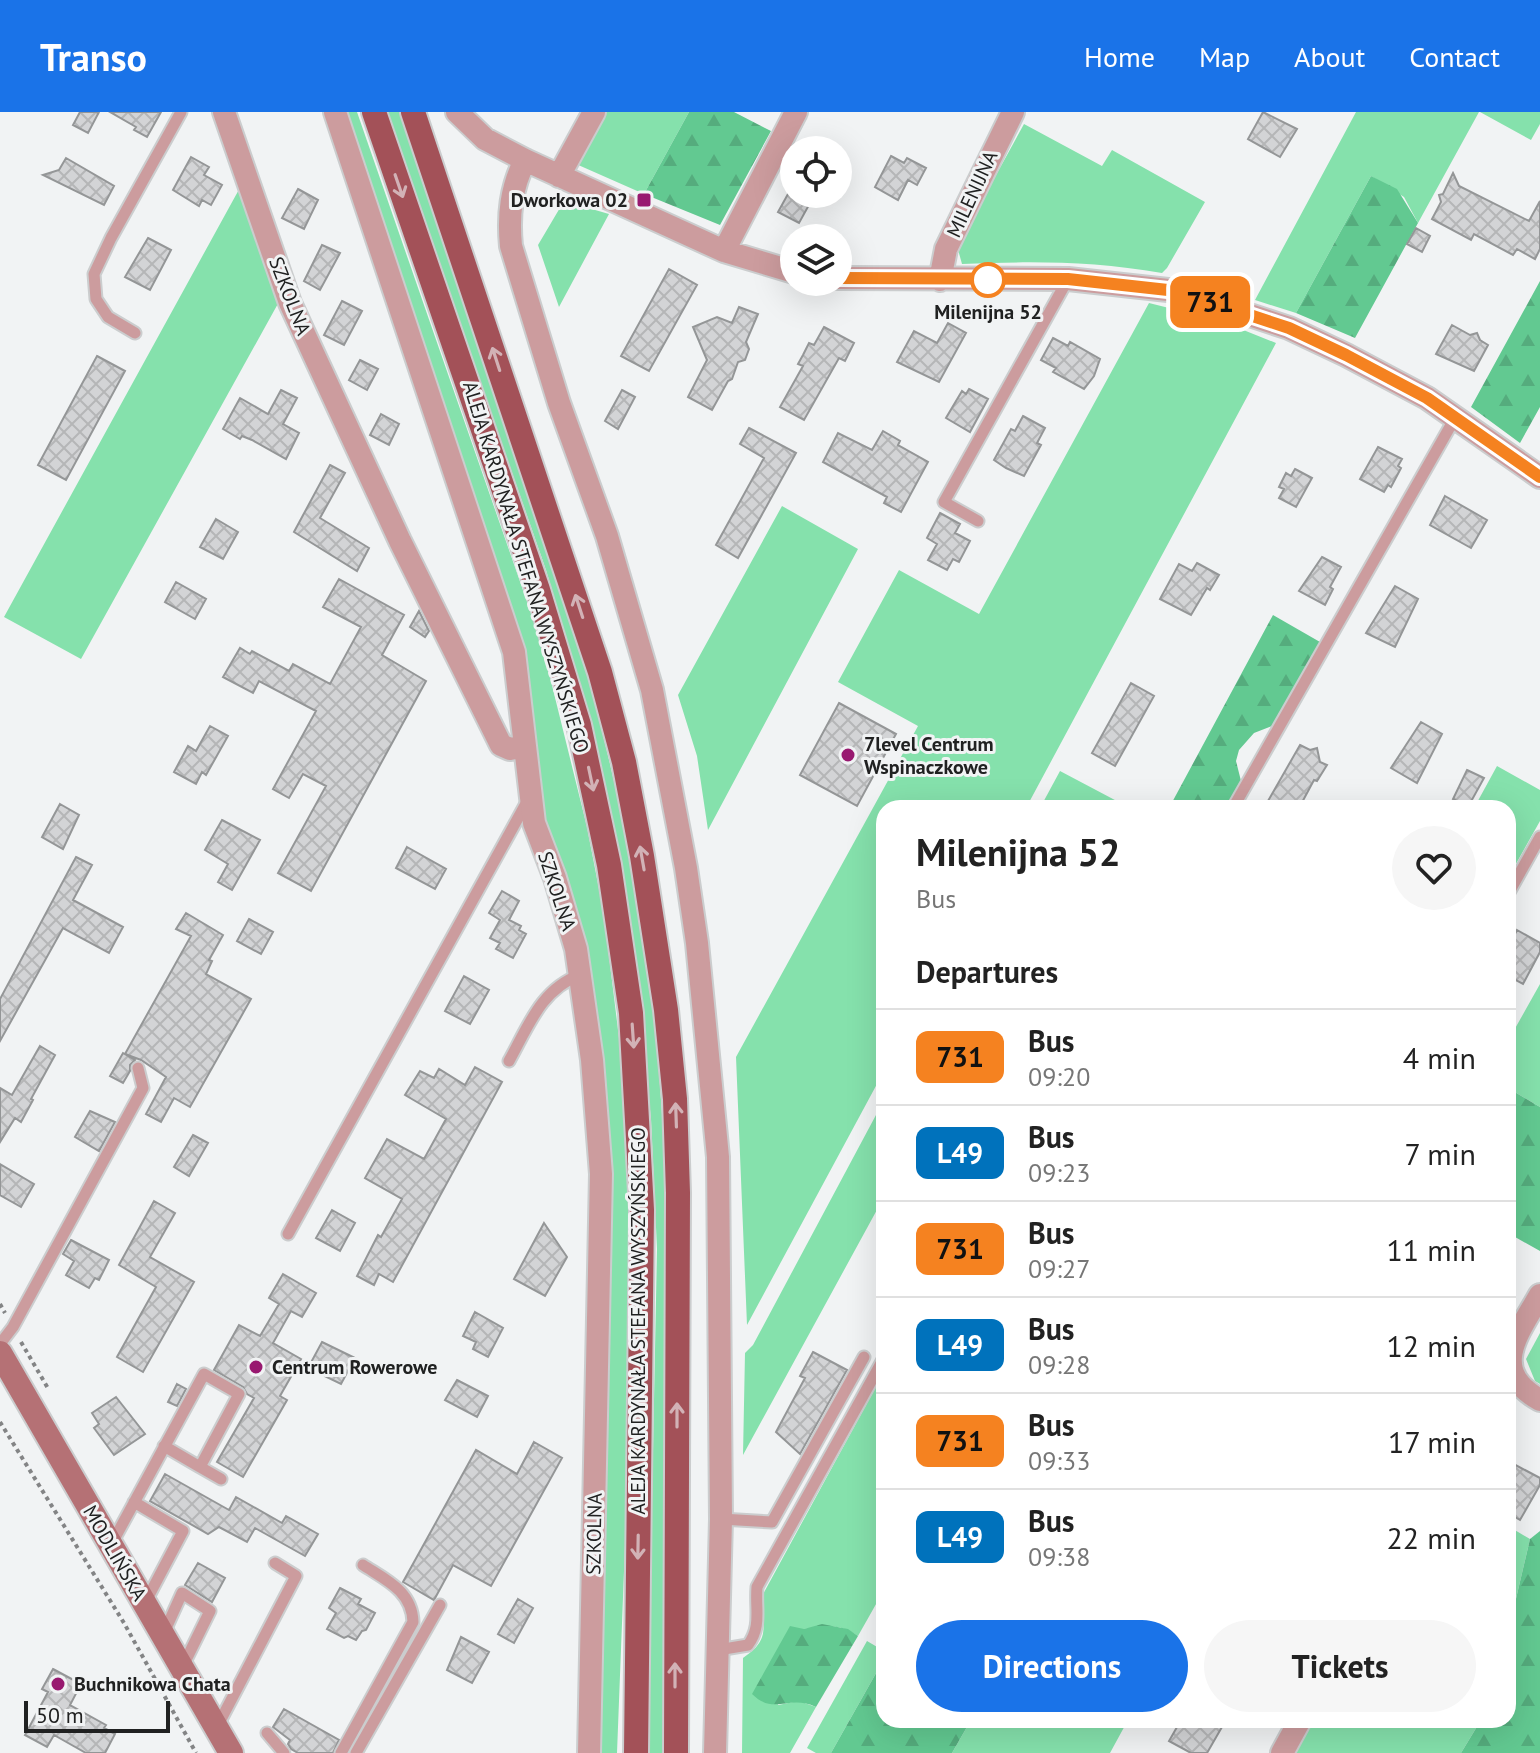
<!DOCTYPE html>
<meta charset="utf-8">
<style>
body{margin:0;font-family:"PT Sans",sans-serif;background:#f6f6f6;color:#222;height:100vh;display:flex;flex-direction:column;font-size:30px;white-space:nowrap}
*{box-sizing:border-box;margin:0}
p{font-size:26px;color:#767676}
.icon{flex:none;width:44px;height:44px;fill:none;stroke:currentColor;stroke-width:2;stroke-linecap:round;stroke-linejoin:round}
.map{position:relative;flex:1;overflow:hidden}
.panel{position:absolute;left:876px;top:688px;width:640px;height:928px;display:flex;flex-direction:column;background:#fff;border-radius:24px;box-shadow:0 8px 32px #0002}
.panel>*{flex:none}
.badge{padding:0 16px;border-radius:12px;font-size:28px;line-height:52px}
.tools{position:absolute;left:780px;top:24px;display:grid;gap:16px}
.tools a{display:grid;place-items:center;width:72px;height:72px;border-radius:50%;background:#fff;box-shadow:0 8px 32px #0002;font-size:40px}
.scale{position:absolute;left:24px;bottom:20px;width:146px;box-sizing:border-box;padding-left:8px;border:4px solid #202121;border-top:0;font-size:22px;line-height:28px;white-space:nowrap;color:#202121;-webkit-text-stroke:6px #f1f3f4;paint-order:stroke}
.map>.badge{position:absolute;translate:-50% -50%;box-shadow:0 0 0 4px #fff}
h2{padding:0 40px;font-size:30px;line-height:72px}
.round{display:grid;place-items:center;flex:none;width:84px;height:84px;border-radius:42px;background:#f6f6f6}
.summary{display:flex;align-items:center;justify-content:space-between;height:136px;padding:0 40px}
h1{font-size:38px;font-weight:700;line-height:60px}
.button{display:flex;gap:16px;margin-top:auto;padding:16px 40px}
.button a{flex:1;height:92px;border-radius:48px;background:#1a73e8;color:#fff;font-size:32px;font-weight:700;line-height:92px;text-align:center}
.button a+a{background:#f6f6f6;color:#222}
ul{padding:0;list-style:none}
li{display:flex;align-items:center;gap:24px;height:96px;padding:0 40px;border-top:2px solid #e0e0e0}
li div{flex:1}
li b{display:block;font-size:30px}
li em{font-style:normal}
li .badge{min-width:88px;font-weight:700;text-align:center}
header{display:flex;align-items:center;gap:48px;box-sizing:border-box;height:112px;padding:0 40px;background:#1a73e8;color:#fff}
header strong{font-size:38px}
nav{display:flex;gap:44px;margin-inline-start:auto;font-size:28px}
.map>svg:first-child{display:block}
.green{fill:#85e1ac}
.forest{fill:url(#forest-firs)}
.building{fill:url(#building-cross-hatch);stroke:#949697;stroke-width:2}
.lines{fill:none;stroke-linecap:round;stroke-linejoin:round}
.service-casing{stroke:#cbcdce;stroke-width:15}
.minor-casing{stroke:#cbcdce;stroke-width:26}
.secondary-casing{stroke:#cbcdce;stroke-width:28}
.primary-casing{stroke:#cbcdce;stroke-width:28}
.path{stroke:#838485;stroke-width:4;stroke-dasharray:4 4;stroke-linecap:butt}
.service{stroke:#cc9c9e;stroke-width:11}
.minor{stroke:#cc9c9e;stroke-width:22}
.secondary{stroke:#b57175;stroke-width:24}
.primary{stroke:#a35158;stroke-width:24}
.oneway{stroke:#d2b2b6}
.line-casing{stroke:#fff;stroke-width:18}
.line{stroke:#f58220;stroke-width:12}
.poi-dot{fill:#981970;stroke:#f1f3f4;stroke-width:3}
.stop-dot{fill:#fff;stroke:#f58220;stroke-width:4}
.labels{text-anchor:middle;stroke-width:6;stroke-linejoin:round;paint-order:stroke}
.street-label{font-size:20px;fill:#202121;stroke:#f1f3f4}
.poi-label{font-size:20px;font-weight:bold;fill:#202121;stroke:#f1f3f4;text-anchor:start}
.stop-label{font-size:20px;font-weight:bold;fill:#202121;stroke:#f1f3f4}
</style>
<header>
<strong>Transo</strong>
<nav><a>Home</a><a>Map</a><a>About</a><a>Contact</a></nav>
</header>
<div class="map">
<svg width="1540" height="1641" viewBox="0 0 1540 1641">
<defs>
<pattern id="forest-firs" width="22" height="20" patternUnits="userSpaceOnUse" patternTransform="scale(2)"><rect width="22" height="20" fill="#62c991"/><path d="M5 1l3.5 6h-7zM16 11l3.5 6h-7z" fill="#55ac7d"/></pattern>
<pattern id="building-cross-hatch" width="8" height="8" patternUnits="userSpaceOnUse" patternTransform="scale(2)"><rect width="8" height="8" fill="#d3d4d6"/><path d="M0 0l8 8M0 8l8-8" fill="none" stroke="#b5b6b7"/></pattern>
</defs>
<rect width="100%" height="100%" fill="#f1f3f4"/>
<path class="green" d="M343,0H357L542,533L587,715L604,803L619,926L629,1066L630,1304L617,1641H597L606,1064L552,735L540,691L532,640Z
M386,0H399C497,277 607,556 647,849C683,1112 661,1377 664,1641H647L657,1137L651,1007L635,848L608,692L584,586L546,458Z
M604,0H689L644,82L576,52Z
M1356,0H1479L1418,111L1404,85L1371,64L1296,201L1255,188Z
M1480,0H1540V12L1531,28Z
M1024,12L1102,54L1112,38L1205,90L1167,156L1162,161C1092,149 1032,149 962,152L957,134Z
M242,72L280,188L81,547L4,505Z
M564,89L609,102L559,195L538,133Z
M1149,191L1221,209L1276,231L1026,696H884V959L747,1213L736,945L918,614L838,570L899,458L979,502Z
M782,394L858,437L708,718L697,644L678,583Z
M1497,654L1540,678V709L1508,766V696H1474Z
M1060,659L1130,696H1040Z
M1540,872V995L1508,976V929Z
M884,988V1085L743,1343L745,1241L753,1233Z
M1540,1221V1272L1535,1269L1526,1247Z
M884,1260V1478L858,1524C838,1510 826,1515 804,1517L778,1593L799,1589L816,1595L790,1641H742L743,1546C773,1526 761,1514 762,1484Z
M1508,1414L1530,1427L1508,1521Z
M867,1529L884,1539V1547L831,1641H816L807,1636Z
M971,1608H1128L1110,1641H952Z
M1312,1608H1481L1461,1641H1293Z"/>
<path class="forest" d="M689,0H734L771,19L720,113L644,82Z
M1371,64L1397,77L1418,111L1355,226L1296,201Z
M1540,169V295L1520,331L1471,295Z
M1273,503L1320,530L1272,614L1254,621L1239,638L1236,649L1241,669L1226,696H1169Z
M1508,976L1540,995V1139L1508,1121Z
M1540,1419V1641H1461L1481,1608H1508V1521L1530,1427Z
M822,1512L848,1517L858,1524L816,1595C789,1582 774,1604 752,1582L790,1514L804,1517Z
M884,1547V1608H971L952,1641H831Z"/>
<path class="building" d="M80,0H99L88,21L73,13Z
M110,0H161L147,25L134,18L136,15Z
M1263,0L1297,17L1280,45L1248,27Z
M891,44L904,51L907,46L926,56L917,73L908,68L898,88L875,75Z
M191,45L209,55L204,63L222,73L211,93L202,88L199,94L173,78Z
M66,46L114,74L104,93L43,63L59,58Z
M1453,61L1459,74L1529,109L1540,89V137L1535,147L1517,137L1513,143L1474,122L1471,128L1432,107L1441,90L1439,83L1443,82Z
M298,77L318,88L304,117L282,106Z
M788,82H815L799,111L778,100Z
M1416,116L1430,124L1422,140L1407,132Z
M148,126L171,138L150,178L125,165Z
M322,133L340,141L320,178L304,169Z
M669,157L697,173L649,259L621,244Z
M342,189L362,199L344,233L324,223Z
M739,195L758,202L746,230L749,237L745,248L738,250L732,267L728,269L712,298L688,285L707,248L693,215L717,205L732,211Z
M948,211L966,221L939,270L897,250L914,219L937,231Z
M1452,213L1470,223L1477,221L1480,228L1488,233L1474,259L1436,242Z
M824,215L854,231L845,249L839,246L804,308L780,295L803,254L798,252L803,243L809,231L814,233Z
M1053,226L1068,234L1070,230L1100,247L1094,264L1084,277L1053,260L1056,256L1041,248Z
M97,244L125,259L66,368L38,353Z
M360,248L378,257L367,278L349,268Z
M969,277L988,287L970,320L946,306L962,279L966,282Z
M281,278L297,286L283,312L299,321L286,347L252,328L242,324L240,327L223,317L240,286L268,302Z
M622,278L635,285L618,317L605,309Z
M381,302L399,312L389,333L370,323Z
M1023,304L1045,316L1037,331L1041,333L1024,364L1006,356L994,348L1011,317L1015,319Z
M749,316L796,341L738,446L716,433L764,346L740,332Z
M883,319L900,329L898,333L928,350L901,400L884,391L887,385L823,350L838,321L872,338Z
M1378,335L1402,347L1398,354L1401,356L1391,375L1388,373L1384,380L1360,367Z
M330,353L345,361L320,406L369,436L357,459L294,420Z
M1295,357L1312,366L1296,395L1279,386L1284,377L1279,375L1286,361L1291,364Z
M1445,384L1487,408L1471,436L1430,413Z
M940,401L960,412L955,421L970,429L959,450L953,447L947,458L928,448L937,432L927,426Z
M216,407L238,420L223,447L200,435Z
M1322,445L1341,455L1330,475L1333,477L1325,493L1299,479Z
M1197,451L1219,463L1210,478L1207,476L1191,503L1160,487L1179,452L1192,459Z
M339,467L404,503L382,543L426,569L311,779L278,761L326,674L303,662L289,686L273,677L316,599L259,569L253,581L223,565L240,536L250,542L252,539L289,559L293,552L330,572L361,515L323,495Z
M176,470L206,487L195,507L165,490Z
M1395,474L1418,487L1395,535L1366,521Z
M419,499L429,519L425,525L410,515Z
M1131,571L1154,584L1115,654L1092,641Z
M839,591L896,622L857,694L800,663Z
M1421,610L1442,622L1417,671L1391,656Z
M210,614L228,624L206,663L202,660L196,672L174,660L188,634L196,639Z
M1300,633L1310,638L1317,636L1320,650L1327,653L1317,669L1314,668L1299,696H1264Z
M1467,658L1484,666L1468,695L1453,687Z
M60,692L79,703L63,737L42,725Z
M222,708L260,728L232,778L218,770L228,752L205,738Z
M407,735L446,757L435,777L396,756Z
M76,745L92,753L73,788L123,815L109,841L63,816L0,929V887Z
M502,779L519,789L509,808L521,814L519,818L526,822L513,846L496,837L500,831L490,826L500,808L489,801Z
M186,801L223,823L209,848L212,849L206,862L251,887L190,995L174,986L161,1010L146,1002L166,965L141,948L125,942L191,824L176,817Z
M249,807L273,820L261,842L237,829Z
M1517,818L1540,831V840L1523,872L1508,864V835Z
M464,864L489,878L470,912L445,899Z
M40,934L55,943L31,987L33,988L21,1010L15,1006L0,1030V976L12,983Z
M123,941L135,948L130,953V959L123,971L110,964Z
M475,955L502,970L393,1170L379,1162L374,1173L357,1164L378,1123L381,1125L402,1087L365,1066L387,1027L424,1047L446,1007L405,983L420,959L434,966L439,957L465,973Z
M90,999L115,1010L99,1039L75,1025Z
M193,1023L208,1031L189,1064L174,1055Z
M0,1052L34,1072L21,1095L0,1083Z
M154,1089L175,1101L150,1145L194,1170L143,1260L117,1245L156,1175L119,1153Z
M332,1098L355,1111L340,1139L316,1126Z
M544,1111L567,1145L545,1184L514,1167Z
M71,1128L109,1148L99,1168L95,1166L89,1176L66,1163L74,1149L63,1142Z
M283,1162L316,1181L302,1205L291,1199L273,1231L301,1247L280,1284L287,1288L243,1365L217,1350L254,1286L247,1282L243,1275L214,1258L239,1213L260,1224L279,1192L269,1186Z
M475,1200L503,1216L488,1245L473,1237L476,1230L463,1224Z
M322,1230L355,1246L341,1272L308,1256Z
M813,1240L847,1258L800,1342L776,1320L805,1266L800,1264Z
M457,1268L488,1284L477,1305L445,1288Z
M177,1272L186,1277L177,1294L168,1290Z
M116,1285L145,1322L114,1343L94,1316L99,1312L92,1301Z
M534,1330L562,1346L491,1474L453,1453L434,1488L403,1470L476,1338L517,1362Z
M1508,1349L1540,1366V1373L1520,1408L1508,1401Z
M165,1362L229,1398L236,1385L282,1411L286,1404L318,1422L305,1444L255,1416L247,1430L219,1415L208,1422L150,1389Z
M198,1451L225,1466L212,1490L185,1473Z
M340,1476L361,1487L358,1492L375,1501L366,1518L362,1519L356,1528L348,1524L344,1526L327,1517L336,1501L329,1496Z
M518,1487L533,1496L514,1531L498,1522Z
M461,1525L489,1540L472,1571L447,1558Z
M53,1557L81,1572L70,1593L106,1613L104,1616L115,1622L105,1641H86L54,1623L47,1635L25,1623L48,1580L42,1577Z
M284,1597L339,1628L333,1641H298L291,1637L288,1632L290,1628L273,1615Z
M1181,1608H1226L1207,1641H1191L1169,1629Z"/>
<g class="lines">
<g class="service-casing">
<path id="service" d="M135,221L108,205L96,187L94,162L111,126L181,0
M978,409L944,390L1068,167
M1233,696L1455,306
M1508,782L1540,725
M509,949C528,915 541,877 580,863
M288,1122L528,688
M0,1232L13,1215L143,976L138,956
M200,1355L221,1367
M134,1390L183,1419L145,1491
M721,1407L772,1410L864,1245
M111,1433L204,1262L239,1282L200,1355L164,1334
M163,1523L182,1481L210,1499L182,1556
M718,1538L748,1533C762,1514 755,1497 757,1475L884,1246
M217,1615L296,1464L275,1451
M267,1621L284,1641
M341,1641L413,1510C412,1479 386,1468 363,1453
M356,1641L440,1493"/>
</g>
<g class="minor-casing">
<path id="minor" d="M224,0L290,191L400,429L501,633L510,637L525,634
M335,0L514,540L534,711L555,766L576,837L592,948L601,1062L589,1641
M457,0L485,27L525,48L724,139L794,160
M525,48C511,76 508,103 511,134L559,291L607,424L652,578L686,756L697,831L718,1045L721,1407L715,1641
M559,64L594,0
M724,139L796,0
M838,166L1068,167L1177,179L1289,216L1346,243L1427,286L1540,365
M940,168L946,137L1013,0
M1540,1183C1518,1222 1487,1258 1540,1288
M1282,1641L1300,1608"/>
</g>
<g class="secondary-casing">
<path id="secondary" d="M0,1241L231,1641"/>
</g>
<g class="primary-casing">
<path id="primary" d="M374,0L538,478L579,613L609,753L631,901L642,1098L636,1641
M413,0L600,560L624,650L642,744L666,898L675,987L678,1081L676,1641"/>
</g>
<path class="path" d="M0,1192L5,1201
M21,1230L49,1278
M0,1310L124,1511L196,1641"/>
<use href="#service" class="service"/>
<use href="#minor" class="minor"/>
<use href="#secondary" class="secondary"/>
<use href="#primary" class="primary"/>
</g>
<defs><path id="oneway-shaft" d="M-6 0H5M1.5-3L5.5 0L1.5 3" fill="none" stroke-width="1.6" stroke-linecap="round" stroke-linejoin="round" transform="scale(2)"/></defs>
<g class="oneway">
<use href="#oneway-shaft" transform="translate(399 74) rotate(71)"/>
<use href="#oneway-shaft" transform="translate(496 247) rotate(-108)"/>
<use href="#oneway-shaft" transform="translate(579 494) rotate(-108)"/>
<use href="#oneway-shaft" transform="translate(591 667) rotate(78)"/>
<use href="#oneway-shaft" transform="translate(642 746) rotate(-100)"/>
<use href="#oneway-shaft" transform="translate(633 924) rotate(86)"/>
<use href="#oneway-shaft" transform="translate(676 1003) rotate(-92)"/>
<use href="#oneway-shaft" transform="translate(677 1303) rotate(-90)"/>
<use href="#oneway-shaft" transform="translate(638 1435) rotate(91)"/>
<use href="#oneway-shaft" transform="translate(675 1563) rotate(-90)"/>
</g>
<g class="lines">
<g class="line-casing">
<path id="line" d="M838,166L1068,167L1177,179L1289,216L1346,243L1427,286L1540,365"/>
</g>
<use href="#line" class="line"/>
</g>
<g class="poi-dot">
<rect x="636" y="80" width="16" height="16" rx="4"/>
<circle cx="848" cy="643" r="8"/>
<circle cx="256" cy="1255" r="8"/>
<circle cx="58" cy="1572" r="8"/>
</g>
<circle class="stop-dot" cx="988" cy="168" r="16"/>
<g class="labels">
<g class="street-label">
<text transform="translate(972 82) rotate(-65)" y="7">MILENIJNA</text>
<text transform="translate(290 184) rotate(69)" y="7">SZKOLNA</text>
<text transform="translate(526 455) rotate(73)" y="7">ALEJA KARDYNAŁA STEFANA WYSZYŃSKIEGO</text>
<text transform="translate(557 779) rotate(72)" y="7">SZKOLNA</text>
<text transform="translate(638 1209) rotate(-90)" y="7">ALEJA KARDYNAŁA STEFANA WYSZYŃSKIEGO</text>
<text transform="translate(594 1422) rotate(-89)" y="7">SZKOLNA</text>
<text transform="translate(115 1441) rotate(60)" y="7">MODLIŃSKA</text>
</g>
<g class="poi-label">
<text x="628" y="95" text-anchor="end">Dworkowa 02</text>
<text x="864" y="639">7level Centrum<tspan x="864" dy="23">Wspinaczkowe</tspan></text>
<text x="272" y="1262">Centrum Rowerowe</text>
<text x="74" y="1579">Buchnikowa Chata</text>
</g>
<g class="stop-label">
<text x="988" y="207">Milenijna 52</text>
</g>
</g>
</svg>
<div class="tools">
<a><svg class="icon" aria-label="locate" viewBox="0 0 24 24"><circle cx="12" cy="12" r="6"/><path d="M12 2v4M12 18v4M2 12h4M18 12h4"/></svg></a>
<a><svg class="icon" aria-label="layers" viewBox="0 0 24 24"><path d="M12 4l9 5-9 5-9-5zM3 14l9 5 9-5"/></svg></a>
</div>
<div class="scale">50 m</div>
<b class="badge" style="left:1210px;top:190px;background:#f58220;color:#111">731</b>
<section class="panel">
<div class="summary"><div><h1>Milenijna 52</h1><p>Bus</p></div><a class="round"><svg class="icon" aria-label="heart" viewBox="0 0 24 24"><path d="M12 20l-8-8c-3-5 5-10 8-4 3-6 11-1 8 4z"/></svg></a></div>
<h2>Departures</h2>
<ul>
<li><span class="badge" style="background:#f58220;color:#111">731</span><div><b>Bus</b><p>09:20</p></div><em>4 min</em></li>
<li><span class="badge" style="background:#0072bc;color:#fff">L49</span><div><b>Bus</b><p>09:23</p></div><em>7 min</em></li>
<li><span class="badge" style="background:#f58220;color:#111">731</span><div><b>Bus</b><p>09:27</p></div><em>11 min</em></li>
<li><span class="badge" style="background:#0072bc;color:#fff">L49</span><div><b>Bus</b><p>09:28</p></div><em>12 min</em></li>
<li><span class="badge" style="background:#f58220;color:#111">731</span><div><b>Bus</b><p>09:33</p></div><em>17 min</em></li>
<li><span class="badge" style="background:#0072bc;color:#fff">L49</span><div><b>Bus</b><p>09:38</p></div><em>22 min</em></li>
</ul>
<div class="button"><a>Directions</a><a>Tickets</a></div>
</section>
</div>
